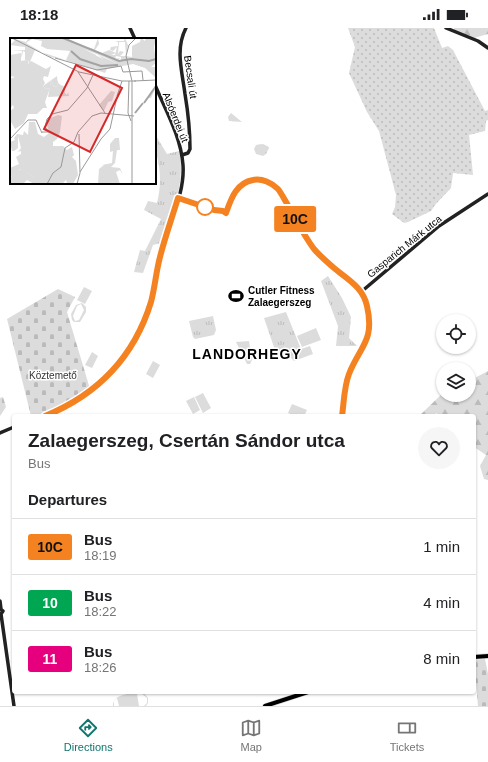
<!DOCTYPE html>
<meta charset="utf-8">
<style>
body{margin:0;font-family:Helvetica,sans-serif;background:#f6f6f6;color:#202124;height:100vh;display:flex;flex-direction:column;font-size:15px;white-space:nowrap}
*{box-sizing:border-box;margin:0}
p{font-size:13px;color:#757577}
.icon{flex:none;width:22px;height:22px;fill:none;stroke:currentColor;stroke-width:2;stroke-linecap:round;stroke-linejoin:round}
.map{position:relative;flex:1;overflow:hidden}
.panel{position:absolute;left:12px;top:386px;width:464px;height:280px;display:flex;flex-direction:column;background:#fff;border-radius:4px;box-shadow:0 1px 3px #0004}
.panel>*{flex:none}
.badge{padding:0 8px;border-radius:3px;font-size:14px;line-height:26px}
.fabs{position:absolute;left:436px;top:286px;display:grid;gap:8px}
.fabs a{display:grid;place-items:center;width:40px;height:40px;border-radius:50%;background:#fff;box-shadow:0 1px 3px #0004;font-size:20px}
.map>.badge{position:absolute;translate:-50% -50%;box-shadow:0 0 0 2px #fff}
h2{padding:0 16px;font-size:15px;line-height:36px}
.round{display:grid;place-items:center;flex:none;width:42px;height:42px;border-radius:21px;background:#f6f6f6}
.summary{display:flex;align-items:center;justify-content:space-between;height:68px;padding:0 16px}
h1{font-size:19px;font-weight:700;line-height:30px}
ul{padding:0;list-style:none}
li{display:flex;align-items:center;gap:12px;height:56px;padding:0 16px;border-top:1px solid #e0e0e0}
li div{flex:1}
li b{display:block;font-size:15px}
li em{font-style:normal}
li .badge{min-width:44px;font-weight:700;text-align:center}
.status{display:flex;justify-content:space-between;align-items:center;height:28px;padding:0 20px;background:#fff;direction:ltr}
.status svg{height:11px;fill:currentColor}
.menu{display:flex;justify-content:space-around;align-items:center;height:56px;border-top:1px solid #e0e0e0;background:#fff;font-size:11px;color:#757577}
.menu a{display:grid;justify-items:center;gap:2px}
.menu .on{color:#0f766e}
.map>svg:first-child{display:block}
.grass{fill:url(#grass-tufts)}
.forest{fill:url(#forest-firs)}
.cemetery{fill:url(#cemetery-stones)}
.garden{fill:url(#garden-dots)}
.pitch{fill:#dcdcdc;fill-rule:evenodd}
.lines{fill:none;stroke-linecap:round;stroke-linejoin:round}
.primary-casing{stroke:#dbdbdb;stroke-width:5.5}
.secondary{stroke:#222;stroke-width:3.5}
.primary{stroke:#000;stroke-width:4}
.line-casing{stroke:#fff;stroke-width:9}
.line{stroke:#f58220;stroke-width:6}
.stop-dot{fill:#fff;stroke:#f58220;stroke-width:2}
.labels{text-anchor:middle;stroke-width:3;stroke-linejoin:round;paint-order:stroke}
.street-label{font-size:10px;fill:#000;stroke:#fff}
.poi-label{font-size:10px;font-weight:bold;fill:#000;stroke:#fff;text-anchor:start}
.park-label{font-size:10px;fill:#333;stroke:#fff}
.district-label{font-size:14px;font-weight:bold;letter-spacing:1px;fill:#000;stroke:#fff}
.inset-river{fill:none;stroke:#a3a3a3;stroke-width:2}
.inset-road{fill:none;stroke:#999;stroke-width:1}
.view{fill:#d62828;fill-opacity:0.15;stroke:#d62828;stroke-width:2}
.inset-edge{fill:none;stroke:#000;stroke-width:2}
</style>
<div class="status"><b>18:18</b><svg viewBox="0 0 49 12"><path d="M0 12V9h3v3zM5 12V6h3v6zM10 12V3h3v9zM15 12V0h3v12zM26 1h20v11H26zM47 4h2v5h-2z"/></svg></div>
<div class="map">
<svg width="488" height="678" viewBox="0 0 488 678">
<defs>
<pattern id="grass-tufts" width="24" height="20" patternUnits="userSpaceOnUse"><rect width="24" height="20" fill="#dcdcdc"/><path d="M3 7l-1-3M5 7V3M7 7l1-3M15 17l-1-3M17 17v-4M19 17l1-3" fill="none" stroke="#bbb"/></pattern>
<pattern id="forest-firs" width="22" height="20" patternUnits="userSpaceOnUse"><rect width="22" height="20" fill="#dcdcdc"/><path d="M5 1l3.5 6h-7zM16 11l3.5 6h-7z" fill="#bbb"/></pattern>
<pattern id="cemetery-stones" width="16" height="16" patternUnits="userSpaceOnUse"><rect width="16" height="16" fill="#dcdcdc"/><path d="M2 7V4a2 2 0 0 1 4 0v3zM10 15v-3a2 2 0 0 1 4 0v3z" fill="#bbb"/></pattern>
<pattern id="garden-dots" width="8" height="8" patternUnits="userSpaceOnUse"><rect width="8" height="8" fill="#dcdcdc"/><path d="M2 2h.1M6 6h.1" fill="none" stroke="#bbb" stroke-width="1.8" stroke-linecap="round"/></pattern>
</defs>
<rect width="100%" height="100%" fill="#fff"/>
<path class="grass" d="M231,85L242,94L229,93L228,89Z
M155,106L167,126L179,123C186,157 172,183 161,215L153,217L143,245L134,244L140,222L145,223L161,191L144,182L148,173L157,175C161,159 161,144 157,128H155Z
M263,116L269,119V120L266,126L263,128L256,126L254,121L256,117Z
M328,248L342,270L351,289L349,310L357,318H336L338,298L321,253Z
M286,284L301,321L310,318L313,326L294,333L287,326L276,325L264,290Z
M213,288L216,302L214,307L195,311L193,309L189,293Z
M249,313L252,332L250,336H247L236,314Z"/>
<path class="forest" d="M454,0H488V6L474,10L454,2Z
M488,343V452L484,451L480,438L486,427L474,419V388H441L436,385L434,388H419L443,365V367H469V353Z"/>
<path class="cemetery" d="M58,261L75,269L67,284L90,361L70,374L43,388H31L7,291Z
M3,369L6,379L0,388V370Z
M485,631L488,646V678H478L474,632Z"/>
<path class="garden" d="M348,0H434L442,20L448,18L453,22L485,83L488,82V92L486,93L485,103L469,107L473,147L453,145L451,160L435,177L431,183L408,194L404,195L392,186L395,179L396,167L379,103L367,84L349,45L355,19Z"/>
<path class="pitch" d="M84,259L92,263L85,276L77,272Z
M82,275L86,279V284L80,294H74L72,292L71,286L76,277ZM81,276L84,282L79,292L75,293L73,288L77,278Z
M316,300L321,312L302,319L297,308Z
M92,324L98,328L92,340L85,337Z
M153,333L160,337L153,350L146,346Z
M203,365L211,380L203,385L195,369Z
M194,369L200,382L193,386L186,373Z
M292,376L307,382L304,388H295L288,385Z
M138,664L144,665L148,670V675L146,678H144L147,675V670L141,665L137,666L139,678H119L117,670L114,673V678H113C113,666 129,666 138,664Z"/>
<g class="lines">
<g class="primary-casing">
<path id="primary" d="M474,629L488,628
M265,678L308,664"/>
</g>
<path class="secondary" d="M130,0L135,11
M446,0L478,13L488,20
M182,127L188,125L190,121C190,103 188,84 185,66C182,43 175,21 186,0
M45,388C97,368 136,326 151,272C156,254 158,236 163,219C170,192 185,165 183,137C181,109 166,83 155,57
M342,388C344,374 344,358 349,345C353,335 360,327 365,318C373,301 370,280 361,264L439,198L488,166
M0,405L14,399
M0,573L1,581
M0,581L3,583L1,586
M1,586L14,678"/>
<use href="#primary" class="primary"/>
</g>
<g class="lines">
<g class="line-casing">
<path id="line" d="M45,388C99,366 134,329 151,274C155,259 156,244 160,229C165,209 172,190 178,170L214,182L223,183L226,185C231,171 236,155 253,152C262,150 272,155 278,161C282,166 285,173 289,179C297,193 304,208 314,221C320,228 327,234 334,240C347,251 363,259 367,278C375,313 360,318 349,346C344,359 344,374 342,388"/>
</g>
<use href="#line" class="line"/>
</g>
<defs>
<g id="stadium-bare" transform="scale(1.2)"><path d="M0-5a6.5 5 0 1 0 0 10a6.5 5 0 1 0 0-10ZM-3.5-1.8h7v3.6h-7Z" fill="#000" stroke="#fff" stroke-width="2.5" paint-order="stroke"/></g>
</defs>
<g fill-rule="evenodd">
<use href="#stadium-bare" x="236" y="268"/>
</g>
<circle class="stop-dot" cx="205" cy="179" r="8"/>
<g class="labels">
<g class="street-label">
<text transform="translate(191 49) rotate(82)" y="4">Becsali út</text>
<text transform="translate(176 89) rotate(68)" y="4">Alsóerdei út</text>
<text transform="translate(404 218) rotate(-39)" y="4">Gasparich Márk utca</text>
</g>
<g class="poi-label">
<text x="248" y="266">Cutler Fitness<tspan x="248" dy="12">Zalaegerszeg</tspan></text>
</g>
<g class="park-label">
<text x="53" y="351">Köztemető</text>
</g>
<g class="district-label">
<text x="247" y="331">LANDORHEGY</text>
</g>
</g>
<g transform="translate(10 10)">
<rect width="146" height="146" fill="#fff"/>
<path d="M1,0L16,4L18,1L15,0H55L106,22H111V19L106,18L105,21L100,17H105L107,9L103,13L100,12L101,9L108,8V4L105,3H114L115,0L118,7L116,18L122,19V8L130,4L131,0L135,3L136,0H146L144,9L146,25L141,29H146V49L141,60H138L145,48V39L135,30L123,26L97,31L95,35L25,12L19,26V22L11,23L15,22V14L13,13L12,18L11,19L12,13H2L15,12V9L0,7L5,2ZM22,1L32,3L31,8L37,11L60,13L56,22L40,19L16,5ZM109,4H115L116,18H110L114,14L110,13L108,16ZM74,11L94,19L108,26L88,17L93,21L90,28L84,31L86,27L82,23L86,17ZM47,38L48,48L44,49L41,42L40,50L36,51L33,48ZM101,53L105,54L102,63L98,64L94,73L89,67Z" fill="#dcdcdc" fill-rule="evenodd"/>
<path d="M88,0L89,6L85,12L92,15L99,12L106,15L101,17H105V21L110,20L108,22L111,23L66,6L84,11ZM46,40L49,46L55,49V55L57,57L58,54L59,58L38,59L41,42L44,49L48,48ZM11,131L24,139V146L17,142L13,146H0L2,135Z" fill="#dcdcdc"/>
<path d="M11,15V23L19,22L18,26L21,23L36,31L41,28L38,39L34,38L33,41L35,45L33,48L36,51L40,50L35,64L37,70H33L27,76H18L14,85L5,91L0,82V73L4,70L3,67L0,70V41L5,39L0,38V17ZM48,77L52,78L50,94L47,101L43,104V108H53L57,112L62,109L64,117L62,119L66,123L68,137L63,146L57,145L56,142L53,145L24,146V139L10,131L1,138L0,130L9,126L6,119L11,116V113L8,114L11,110L8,98V110L4,113H2L0,104L5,102L4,100L7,96L13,97L14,93L18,97L19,84H25L28,96L34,99L39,95L36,82ZM105,100H109L110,112H107L105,125L101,129L110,130L113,137L110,132L106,134L110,146H88L89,131L94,127H92L102,125L103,113L100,114V106Z" fill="#dcdcdc"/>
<path d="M83,16L93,21L90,32L84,31L86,27L80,22Z" fill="#dcdcdc"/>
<path class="inset-river" d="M53,0L109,23L121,21L139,23L146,21M61,13L70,21L91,28L108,27M134,65L146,48M125,75L133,65"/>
<path class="inset-road" d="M2,0L69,34L112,43H126M45,20L87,32L111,28L113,34L132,33L133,42M68,34L95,75M119,43L118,75L121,83M122,43L116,18L119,7L126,0M122,43V146M124,43L146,42M107,58L112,43M32,94H39L35,89L37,81L42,76L58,72L77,50L83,37M0,101L18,82H26L32,95M70,134L91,101L100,91L107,59M37,146L43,135L51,129L55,110L64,104L68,94L82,78L91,75L124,78M67,146L70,135L69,96"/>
<path class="view" d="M66,27L112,50L80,114L34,91Z"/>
<rect width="146" height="146" class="inset-edge"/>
</g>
</svg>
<div class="fabs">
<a><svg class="icon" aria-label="locate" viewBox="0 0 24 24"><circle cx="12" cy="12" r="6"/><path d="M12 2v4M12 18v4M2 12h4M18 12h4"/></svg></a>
<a><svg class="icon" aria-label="layers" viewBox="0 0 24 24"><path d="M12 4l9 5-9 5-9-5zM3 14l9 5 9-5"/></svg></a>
</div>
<b class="badge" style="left:295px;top:191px;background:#f58220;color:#111">10C</b>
<section class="panel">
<div class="summary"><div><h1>Zalaegerszeg, Csertán Sándor utca</h1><p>Bus</p></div><a class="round"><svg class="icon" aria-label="heart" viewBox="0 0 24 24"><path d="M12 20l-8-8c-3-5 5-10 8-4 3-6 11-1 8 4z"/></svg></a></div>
<h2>Departures</h2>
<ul>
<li><span class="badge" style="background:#f58220;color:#111">10C</span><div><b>Bus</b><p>18:19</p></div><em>1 min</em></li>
<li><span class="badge" style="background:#00a651;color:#fff">10</span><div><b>Bus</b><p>18:22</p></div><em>4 min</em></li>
<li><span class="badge" style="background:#e6007e;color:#fff">11</span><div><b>Bus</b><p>18:26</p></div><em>8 min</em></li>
</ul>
</section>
</div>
<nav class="menu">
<a class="on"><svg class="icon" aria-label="directions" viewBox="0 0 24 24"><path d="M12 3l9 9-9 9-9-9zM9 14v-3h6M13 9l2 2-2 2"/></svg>Directions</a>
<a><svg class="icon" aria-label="map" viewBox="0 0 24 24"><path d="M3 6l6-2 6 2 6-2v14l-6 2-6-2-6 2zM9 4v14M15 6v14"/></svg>Map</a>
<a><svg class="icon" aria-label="tickets" viewBox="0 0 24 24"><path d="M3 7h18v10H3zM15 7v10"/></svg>Tickets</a>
</nav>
